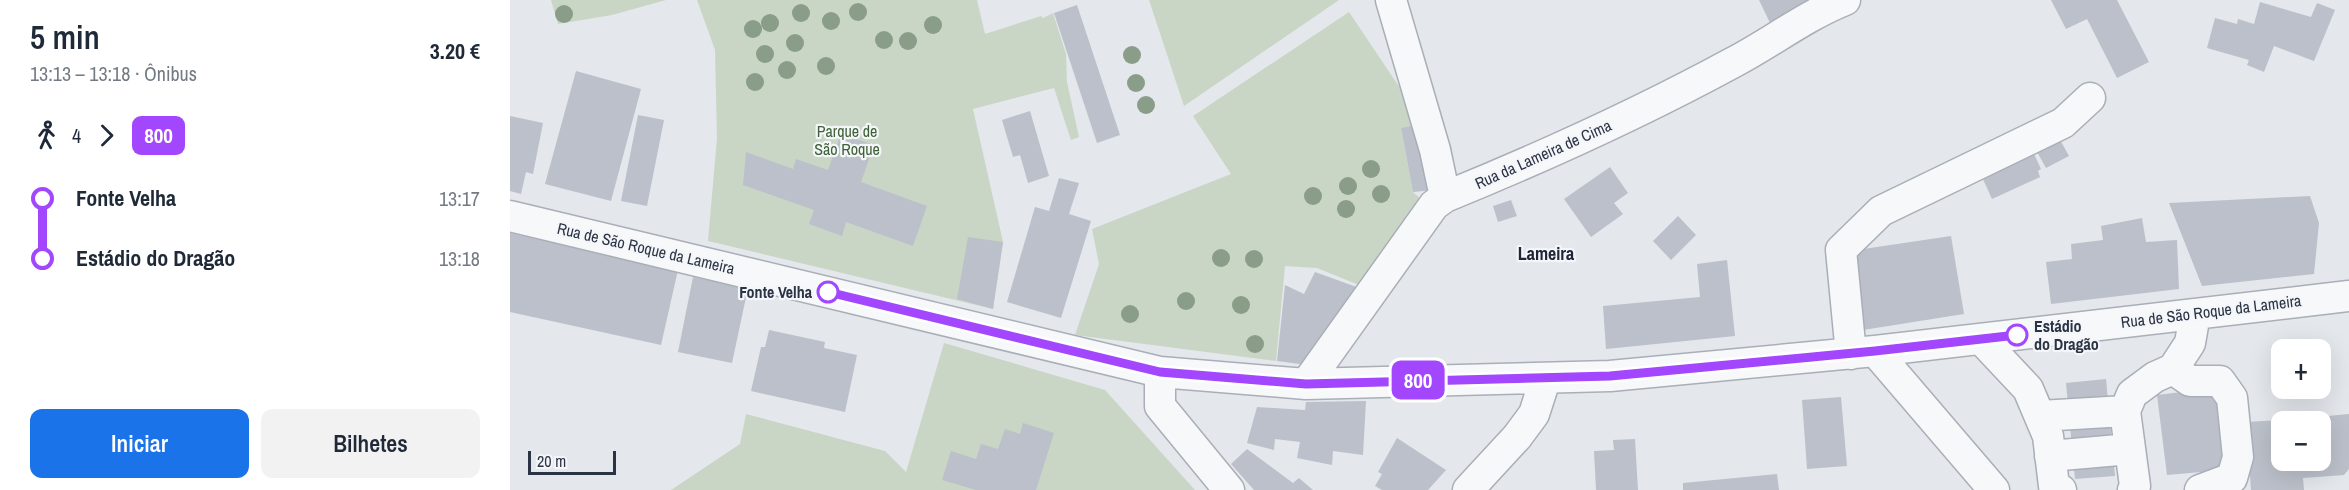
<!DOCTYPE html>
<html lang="pt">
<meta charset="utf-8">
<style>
body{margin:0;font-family:"Archivo Narrow",sans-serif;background:#f2f2f3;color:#1f2937;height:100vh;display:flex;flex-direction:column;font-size:22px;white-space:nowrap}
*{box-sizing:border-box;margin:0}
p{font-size:20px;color:#747a83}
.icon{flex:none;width:33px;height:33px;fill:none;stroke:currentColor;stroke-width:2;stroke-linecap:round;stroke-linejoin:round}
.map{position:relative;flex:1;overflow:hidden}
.drawer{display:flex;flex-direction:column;background:#fff;width:510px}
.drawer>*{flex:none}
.badge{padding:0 12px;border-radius:9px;font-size:21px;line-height:39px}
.buttons{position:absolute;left:1761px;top:339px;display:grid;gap:12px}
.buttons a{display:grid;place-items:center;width:60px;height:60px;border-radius:12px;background:#fff;box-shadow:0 6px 24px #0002;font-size:30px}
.scale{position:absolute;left:18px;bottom:15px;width:88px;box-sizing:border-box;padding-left:6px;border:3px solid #2b3445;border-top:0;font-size:16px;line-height:21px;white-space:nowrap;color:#2b3445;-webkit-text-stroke:4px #f4f6f9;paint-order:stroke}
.map>.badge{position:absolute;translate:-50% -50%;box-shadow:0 0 0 3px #fff}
.legs{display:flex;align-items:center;gap:9px;height:66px;padding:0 30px;font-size:20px}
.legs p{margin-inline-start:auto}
.summary{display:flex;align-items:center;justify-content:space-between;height:102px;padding:0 30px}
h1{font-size:33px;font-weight:600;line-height:45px}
.button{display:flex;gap:12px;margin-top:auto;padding:12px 30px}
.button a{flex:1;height:69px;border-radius:12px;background:#1a73e8;color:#fff;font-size:24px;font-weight:600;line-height:69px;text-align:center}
.button a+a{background:#f2f2f3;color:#1f2937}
ul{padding:0 30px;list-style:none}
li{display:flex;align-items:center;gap:21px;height:60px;font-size:22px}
li i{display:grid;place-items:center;width:9px;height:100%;margin:0 8px;background:currentColor}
li i::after{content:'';width:15px;height:15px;margin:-8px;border:4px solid;border-radius:50%;background:#fff}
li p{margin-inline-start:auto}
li:first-child i{background:linear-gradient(#0000 50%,currentColor 0)}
li:last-child i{background:linear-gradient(currentColor 50%,#0000 0)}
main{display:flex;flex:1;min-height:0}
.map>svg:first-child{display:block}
.green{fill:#c9d6c5}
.building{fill:#bbc0ca}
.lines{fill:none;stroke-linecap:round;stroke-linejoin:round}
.minor-casing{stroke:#a9aeb7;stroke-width:33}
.minor{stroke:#f7f8fa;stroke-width:30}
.tree{fill:#899d89}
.line-1-casing{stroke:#fff;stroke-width:14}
.line-1{stroke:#a347ff;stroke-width:9}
.stop-1-dot{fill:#fff;stroke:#a347ff;stroke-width:3}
.labels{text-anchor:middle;stroke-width:4.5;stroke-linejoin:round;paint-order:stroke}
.park-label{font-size:16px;fill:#3f6138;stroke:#f4f6f9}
.street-label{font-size:16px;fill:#2b3445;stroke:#f4f6f9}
.stop-label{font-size:16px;font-weight:bold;fill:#2b3445;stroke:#f4f6f9;text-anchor:end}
.neighbourhood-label{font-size:18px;font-weight:bold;fill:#1d2536;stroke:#f4f6f9}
</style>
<main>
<section class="drawer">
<div class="summary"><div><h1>5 min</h1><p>13:13 – 13:18 · Ônibus</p></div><b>3.20 €</b></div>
<div class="legs"><svg class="icon" aria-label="walk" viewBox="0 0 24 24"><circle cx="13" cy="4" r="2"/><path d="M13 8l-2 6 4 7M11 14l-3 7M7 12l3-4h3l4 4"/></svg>4<svg class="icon" aria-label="forward" viewBox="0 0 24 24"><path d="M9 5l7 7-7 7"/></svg><b class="badge" style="background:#a347ff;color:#fff">800</b></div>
<ul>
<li><i style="color:#a347ff"></i><b>Fonte Velha</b><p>13:17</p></li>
<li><i style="color:#a347ff"></i><b>Estádio do Dragão</b><p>13:18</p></li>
</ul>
<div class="button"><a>Iniciar</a><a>Bilhetes</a></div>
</section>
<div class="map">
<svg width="1839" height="490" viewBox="0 0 1839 490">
<rect width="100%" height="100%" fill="#e4e7ec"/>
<path class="green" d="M41,0H156L102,15L48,24Z
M187,0H467L475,34L531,16L533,18L543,13L556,54L557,82L569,137L561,140L544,88L463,109L493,242L483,309L198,241L207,138L205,50Z
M639,0H829L674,106Z
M839,12L892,91L910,124L891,128L903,192L916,204L854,287L807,268L775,266L766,361L565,335L589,264L582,229L721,174L683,116Z
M434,343L595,390L685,490H161L230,444L236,414L375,451L396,472Z"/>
<path class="building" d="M1249,0H1299L1260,23Z
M1541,0H1607L1639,62L1607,78L1577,19L1556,29Z
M1750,2L1801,17L1807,3L1825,10L1804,61L1764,46L1754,72L1737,65L1739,60L1697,48L1705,18L1727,24L1728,19L1744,24Z
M567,5L610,135L587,143L544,13Z
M66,71L131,89L101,201L35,184Z
M520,111L539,176L518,183L510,155L503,157L492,120Z
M128,115L154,120L137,206L111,201Z
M0,116L33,123L23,174L16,172L11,194L0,191Z
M910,124L923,190L903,192L891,128Z
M1544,129L1559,156L1536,168L1521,141Z
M331,134L364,145L351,182L417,206L403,246L336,222L332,236L299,224L304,210L233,185L236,152L283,169L286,159L318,170Z
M1519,143L1531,169L1528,171L1530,177L1482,199L1467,166Z
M1100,167L1118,193L1104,203L1113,214L1081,237L1054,199Z
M549,178L569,183L559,214L581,221L551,318L497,302L525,207L539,211Z
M1800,196L1809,223L1804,274L1692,286L1659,203Z
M1001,200L1007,216L988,222L983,206Z
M1168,216L1186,235L1161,260L1143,241Z
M1632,218L1636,242L1667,240L1669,289L1541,304L1536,262L1562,259L1561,244L1593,240L1591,226Z
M0,233L168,270L151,345L0,312Z
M1441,236L1454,314L1353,330L1340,251Z
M458,237L493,242L483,309L447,299Z
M1217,260L1225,336L1096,349L1093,306L1190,297L1187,264Z
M805,272L852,289L797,365L767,361L775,285L794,294Z
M183,277L238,288L222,363L168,352Z
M259,330L315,342L314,348L347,355L335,412L241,391L251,347H255Z
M1596,379L1605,476L1565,479L1556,383Z
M1705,388L1714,470L1657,475L1647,395Z
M1331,397L1337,466L1297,469L1292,400Z
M856,401L853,455L823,451L822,465L787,458L790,442L765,439L764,450L737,443L747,407L795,410L796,402Z
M1839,414V469L1834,475L1793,478L1794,490H1741L1736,422L1772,420V460H1810V422L1775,420Z
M513,423L544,433L526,490H466L432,480L441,451L466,459L471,444L488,449L495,429L510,434Z
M887,438L936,470L918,490H872L865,486L872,474L868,472Z
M1125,439L1128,490H1086L1084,451L1104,450L1103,440Z
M737,449L783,483L789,478L803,490H744L721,464Z
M1267,474L1269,490H1173V483Z"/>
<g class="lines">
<g class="minor-casing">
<path id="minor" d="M881,0L925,150L935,197
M0,216L650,372L796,384L1100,376L1365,351L1839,296
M1471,339L1518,389L1538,436L1544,486L1551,490
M1365,351L1484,490
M1341,354L1331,250L1371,211L1553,123L1580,98
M1663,369L1680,381H1710L1722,398L1728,457L1722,478L1690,490
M650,372V406L719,490
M796,384L924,205L935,197C1033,157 1130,113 1224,62C1262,42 1295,16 1335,0
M1530,416L1615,411
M1540,456L1620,449
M958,490L1007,437L1024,414L1035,380
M1623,490L1625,486L1615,411L1622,394L1645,377L1663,369L1680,343L1685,314"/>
</g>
<use href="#minor" class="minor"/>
</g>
<g class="tree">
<circle cx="348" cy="12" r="9"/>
<circle cx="291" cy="13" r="9"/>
<circle cx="54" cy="14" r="9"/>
<circle cx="321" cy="21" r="9"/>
<circle cx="260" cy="23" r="9"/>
<circle cx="423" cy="25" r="9"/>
<circle cx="243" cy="29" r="9"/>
<circle cx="374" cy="40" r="9"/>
<circle cx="398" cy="41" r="9"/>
<circle cx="285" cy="43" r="9"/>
<circle cx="255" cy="54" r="9"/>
<circle cx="622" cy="55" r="9"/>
<circle cx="316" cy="66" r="9"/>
<circle cx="277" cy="70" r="9"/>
<circle cx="245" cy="82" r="9"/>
<circle cx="626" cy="83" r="9"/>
<circle cx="636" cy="105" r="9"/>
<circle cx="861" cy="169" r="9"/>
<circle cx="838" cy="186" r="9"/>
<circle cx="871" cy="194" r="9"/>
<circle cx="803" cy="196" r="9"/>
<circle cx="836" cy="209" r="9"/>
<circle cx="711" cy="258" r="9"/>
<circle cx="744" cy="259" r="9"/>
<circle cx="676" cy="301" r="9"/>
<circle cx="731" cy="305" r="9"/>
<circle cx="620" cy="314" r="9"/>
<circle cx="745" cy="344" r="9"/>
</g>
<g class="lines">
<g class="line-1-casing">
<path id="line-1" d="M318,292L650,372L796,384L1100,376L1365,351L1507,335"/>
</g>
<use href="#line-1" class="line-1"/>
</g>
<g class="stop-1-dot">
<circle cx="318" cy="292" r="10"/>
<circle cx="1507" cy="335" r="10"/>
</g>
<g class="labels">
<g class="park-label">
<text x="337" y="137">Parque de<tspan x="337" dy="18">São Roque</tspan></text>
</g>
<g class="street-label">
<text transform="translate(1033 154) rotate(-24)" y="6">Rua da Lameira de Cima</text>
<text transform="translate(136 248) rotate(13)" y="6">Rua de São Roque da Lameira</text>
<text transform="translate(1701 311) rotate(-7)" y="6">Rua de São Roque da Lameira</text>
</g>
<g class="stop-label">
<text x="302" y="298">Fonte Velha</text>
<text x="1524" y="332" text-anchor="start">Estádio<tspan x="1524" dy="18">do Dragão</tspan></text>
</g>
<g class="neighbourhood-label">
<text x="1036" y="260">Lameira</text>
</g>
</g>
</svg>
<div class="buttons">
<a>+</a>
<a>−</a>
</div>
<div class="scale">20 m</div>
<b class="badge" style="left:908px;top:380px;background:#a347ff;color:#fff">800</b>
</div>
</main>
